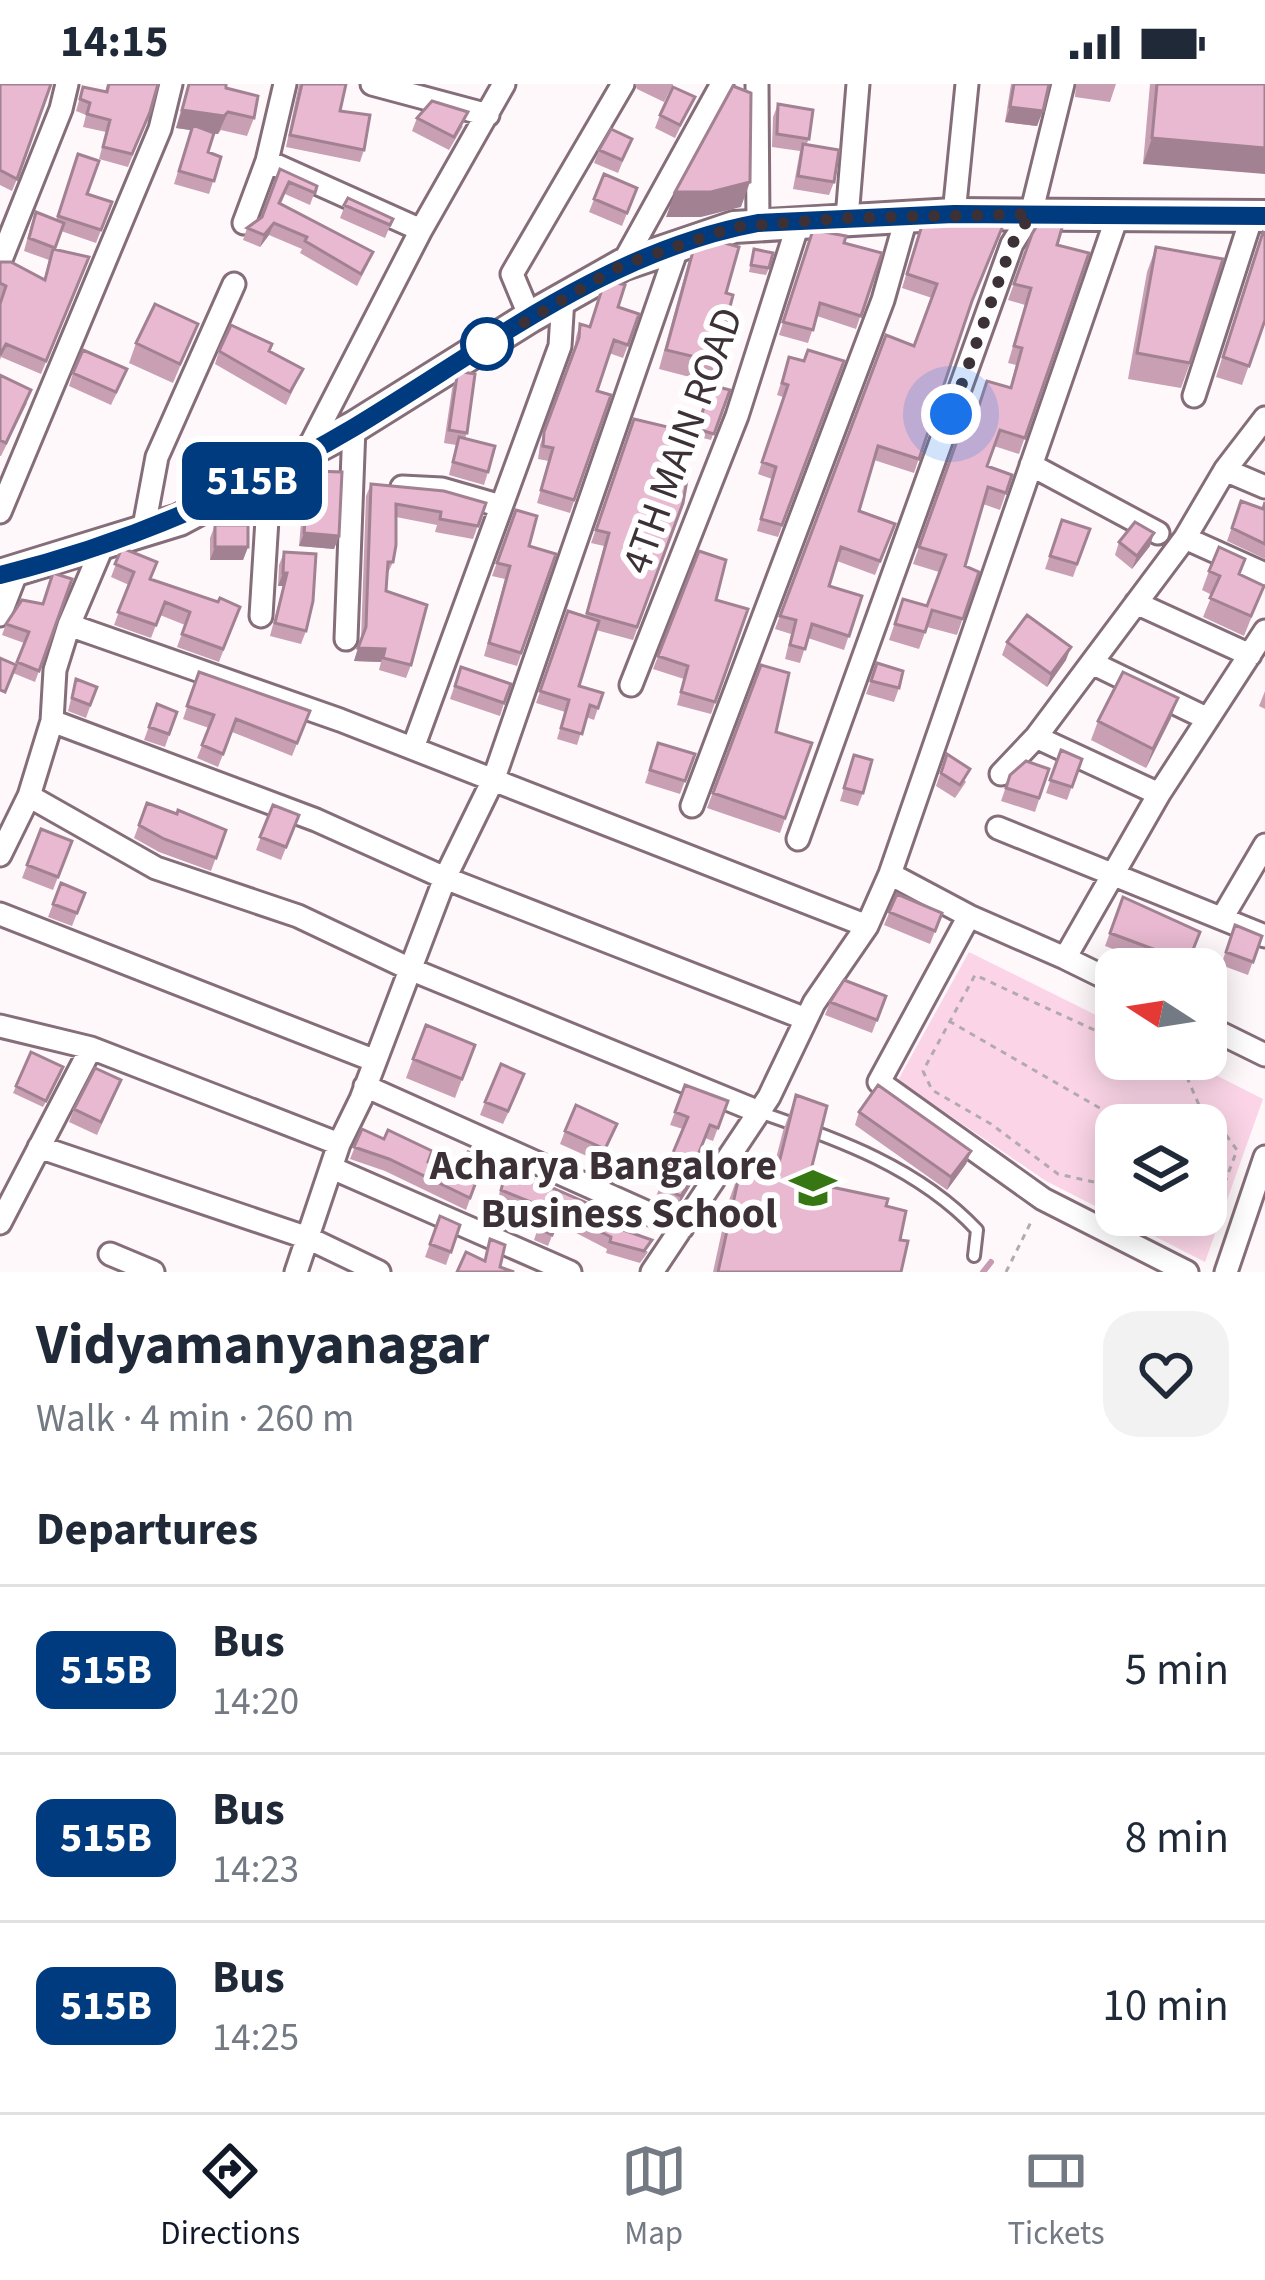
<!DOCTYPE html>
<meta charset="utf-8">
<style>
body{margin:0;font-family:"Source Sans 3",sans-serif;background:#f2f2f3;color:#1f2937;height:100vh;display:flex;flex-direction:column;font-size:45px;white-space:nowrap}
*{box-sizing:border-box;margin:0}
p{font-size:39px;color:#747a83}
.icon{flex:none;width:66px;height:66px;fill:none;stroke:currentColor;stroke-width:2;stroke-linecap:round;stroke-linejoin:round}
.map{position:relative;height:1188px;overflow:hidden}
.details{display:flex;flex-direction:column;background:#fff;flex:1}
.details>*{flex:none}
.badge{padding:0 24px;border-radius:18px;font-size:42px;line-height:78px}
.needle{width:78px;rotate:282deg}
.fabs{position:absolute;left:1095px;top:864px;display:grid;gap:24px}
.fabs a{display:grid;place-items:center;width:132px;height:132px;border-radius:24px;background:#fff;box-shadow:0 6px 30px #0003;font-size:60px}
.you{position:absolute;width:60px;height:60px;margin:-30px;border:9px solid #fff;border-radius:50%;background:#1a73e8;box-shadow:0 0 0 18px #1a73e833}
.map>.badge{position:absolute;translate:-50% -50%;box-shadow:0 0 0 6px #fff}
h2{padding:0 36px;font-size:45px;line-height:108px}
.round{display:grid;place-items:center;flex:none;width:126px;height:126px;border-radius:36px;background:#f2f2f3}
.summary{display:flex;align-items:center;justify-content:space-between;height:204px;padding:0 36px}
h1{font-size:57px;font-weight:700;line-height:90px}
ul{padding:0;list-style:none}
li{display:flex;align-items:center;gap:36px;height:168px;padding:0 36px;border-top:3px solid #e0e1e3}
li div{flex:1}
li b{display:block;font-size:45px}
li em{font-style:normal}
li .badge{min-width:132px;font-weight:700;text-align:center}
.status{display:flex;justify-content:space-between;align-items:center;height:84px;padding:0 60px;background:#fff;direction:ltr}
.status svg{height:33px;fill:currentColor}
.tabs{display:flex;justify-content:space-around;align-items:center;height:168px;border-top:3px solid #e0e1e3;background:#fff;font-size:33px;color:#747a83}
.tabs a{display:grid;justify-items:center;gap:6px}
.tabs .selected{color:#111827}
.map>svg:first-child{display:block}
.green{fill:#fbd5e7;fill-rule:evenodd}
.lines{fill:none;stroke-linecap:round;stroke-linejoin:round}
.stream{stroke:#c99bb2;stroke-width:6}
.service-casing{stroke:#856e79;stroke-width:16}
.minor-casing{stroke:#856e79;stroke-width:27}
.secondary-casing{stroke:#856e79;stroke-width:36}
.path{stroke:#b2aaae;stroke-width:3;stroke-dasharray:6 6;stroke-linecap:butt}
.service{stroke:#fff;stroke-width:10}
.minor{stroke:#fff;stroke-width:21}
.secondary{stroke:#fff;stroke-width:30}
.wall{fill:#c89fb3}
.shaded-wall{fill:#a28292}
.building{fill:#e8b9d0;stroke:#a28292;stroke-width:3}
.line-casing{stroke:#fff;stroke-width:27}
.line{stroke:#003b80;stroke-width:18}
.walk{stroke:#3c3136;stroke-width:12;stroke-dasharray:0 21.6}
.stop-dot{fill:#fff;stroke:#003b80;stroke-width:6}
.labels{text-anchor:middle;stroke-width:12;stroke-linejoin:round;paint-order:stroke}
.street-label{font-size:42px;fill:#3c3136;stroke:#fff}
.poi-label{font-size:42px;font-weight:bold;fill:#3c3136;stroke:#fff;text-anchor:end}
</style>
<div class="status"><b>14:15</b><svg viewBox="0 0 49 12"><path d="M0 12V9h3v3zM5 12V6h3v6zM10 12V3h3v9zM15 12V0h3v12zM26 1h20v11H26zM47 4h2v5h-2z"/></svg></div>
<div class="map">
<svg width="1265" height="1188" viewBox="0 0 1265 1188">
<rect width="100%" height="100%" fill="#fef8fb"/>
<path class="green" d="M969,868L1116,941V975H1184L1263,1015L1205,1178L1046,1097L898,996ZM1116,1041H1206V1131H1116Z"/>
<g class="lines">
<path class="stream" d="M983,1188L991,1178"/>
<g class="service-casing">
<path id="service" d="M759,1028C838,1055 919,1084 977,1146L974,1172"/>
</g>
<g class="minor-casing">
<path id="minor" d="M372,0L488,31
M757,0L758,139
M267,77L421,146
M954,130L967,0
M847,134L858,0
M244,139L267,77L285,0
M0,178L61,25L67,0
M622,181L722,0
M530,233L512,190L623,0
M1194,312L1252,132
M306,369L421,146L504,0
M1031,381L1158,449
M1225,386L1265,403
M402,403L442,405L501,422
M0,428L160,45L171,0
M143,448L157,373L234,200
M1185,454L1265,490
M1136,519L1250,571
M0,531L17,487
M261,532L270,387
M69,541L340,636L867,842
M346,555L354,343
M1092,579L1208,635
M631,601L737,332L799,137
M52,637L316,736L445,794L806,935
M1036,653L1159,710
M413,664L560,262L563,214
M1001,690L1036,653L1185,454L1225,386L1265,334
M29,712L156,784L298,832L410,885L759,1028
M692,722L883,216L907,131
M998,744L1265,852
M798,755L1012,160L1031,130L1063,0
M0,771L29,712L52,637L55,586L69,541L103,461
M890,790L969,832L1065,874
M0,830L373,976
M969,832L879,998L1043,1115L1187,1188
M1222,834L1265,761
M1116,899L1065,874L1159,710L1265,547
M0,942L91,964L339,1060
M1206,942L1265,971
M365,1002L682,1144
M39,1063L308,1154L379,1188
M332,1084L570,1188
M0,1139L91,964
M110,1170L153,1188
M296,1188L339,1060L361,1015L445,794L494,694L679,159
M652,1188L769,1013L814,919L867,842L890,790L1117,133
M1226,1188L1265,1073"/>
</g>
<g class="secondary-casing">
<path id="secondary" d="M0,491L179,436L354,343L530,233L622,181L734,143L954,130L1265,132"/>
</g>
<path class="path" d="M949,937L1129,1041
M1116,956L975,891L923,987L932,1006L991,1040L1058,1090L1116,1103
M1156,975L1186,991L1202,1028L1218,1040L1237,1066L1222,1106L1206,1128
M1206,1087L1224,1098
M1006,1188L1032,1136"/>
<use href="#service" class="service"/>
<use href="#minor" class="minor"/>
<use href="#secondary" class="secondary"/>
</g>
<path class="wall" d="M0,0L17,95L12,107L0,101Z
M107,0H158L150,28L128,83L99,75L106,48L83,43L86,31L76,27L83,3L105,8Z
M188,0H226V4L254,34L247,52L221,46L218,50H214L208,68L221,73L209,110L174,100L191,46L176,44Z
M299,0H346L340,27L364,66L360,78L286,63Z
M635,0H673L664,18L637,5Z
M1011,0H1049L1037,42L1005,38Z
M1076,0H1116L1110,18L1075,13Z
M1150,0H1265L1143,80Z
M695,13L675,54L655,44L660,31Z
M778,20L809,55L806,61L834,98L829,111L793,105L800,67L772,63L773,33Z
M417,34L463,42L449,66L412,47Z
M632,55L618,89L594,79L599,66Z
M78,70L87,110L112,118L96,159L61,147L55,166L89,173L41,290L1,273L0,276V220L2,215H0V178L44,195L49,176L24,167L31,141L36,128L56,136Z
M280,85L317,102L310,121L285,110L281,120L368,180L357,202L300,169L302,165L269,151L260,163L243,156L247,144L262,133Z
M604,90L637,104L622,142L589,128Z
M348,114L393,135L385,154L340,134Z
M813,146L844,159L882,169L856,245L817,232L808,259L779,251Z
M1032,150L1057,161L1089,169L1019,370L994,362L987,382L1012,391L1000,426L983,420L965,482L979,488L957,551L927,543L919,565L889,556L903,515L927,522L939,488L913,480L962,343L970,346L1010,304L1016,281L1008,279L1025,221L1008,216Z
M918,152L969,226L914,389L874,376L859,427L895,440L875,491L837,477L829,502L862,512L844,566L808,554L800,579L785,575L791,550L775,545L886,251L914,262L932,214L902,204Z
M695,160L726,209L716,278L709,298L659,285L688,179Z
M1156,163L1190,279L1181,304L1128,295L1147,188Z
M754,165L769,184L766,191L749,188Z
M1256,167L1265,236L1242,301L1216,293Z
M618,223L628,261L623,274L609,269L597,307L611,311L570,429L537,419L549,377L538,375L540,361L574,267L576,253L580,240L590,243Z
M198,240L173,299L129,279L136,259Z
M219,267H269L303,285L286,321L215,280Z
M789,273L804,277H844L778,453L757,447L772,395L758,390L783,313L777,311Z
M73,289L122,298L111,321L69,302Z
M0,291L27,319L1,372H0Z
M457,292L467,349L465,354L488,388L484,401L449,391L456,361L444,359L452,305Z
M711,301L730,306L711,356L695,352Z
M634,335L683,419L633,556L596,546L579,602L603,609L594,636L586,633L577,661L557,655L565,628L536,619L568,527L585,533L604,462L591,459Z
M314,387L339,452L334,465L299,462L302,427L308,414L309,400Z
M371,400L486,419L473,455L435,448L437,441L396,433L393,478L387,491L386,507L411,581L406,594L379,586L381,578L354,577L361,556L366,412Z
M1241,417L1262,424L1265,418V475L1227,457Z
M516,426L529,462L556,470L517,582L484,572L505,495L492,492Z
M1062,436L1090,445L1073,493L1045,485Z
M215,441L248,463L243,476H210V454Z
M1119,458L1150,462L1132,485L1115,471Z
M122,464L151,495L218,518L240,523L219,578L177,563L185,541L160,531L151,554L114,541L129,501L111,493Z
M699,467L716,516L748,525L711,630L677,621L684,595L653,585Z
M284,468L306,547L301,560L270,552L283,502H278L279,481Z
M1209,487L1264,502L1244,552L1203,533L1212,511L1202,506Z
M72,495L35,598L13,589L24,559L2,551L6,540L42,519Z
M1007,558L1066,576L1047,603L1002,571Z
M877,579L899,604L894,618L866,610Z
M761,581L776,648L812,659L780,749L707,724Z
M461,583L504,619L500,632L450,615Z
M199,588L310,627L292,672L232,648L218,683L197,674L209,644L183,635Z
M76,595L97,603L86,634L68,627Z
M1265,607V625L1259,622Z
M157,620L177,628L165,663L144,656Z
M1171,634L1146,684L1091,656L1098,637Z
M658,659L695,670L680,710L645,699Z
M1061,666L1082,675L1067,716L1046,709Z
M947,670L966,698L955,714L936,702Z
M854,671L863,709L858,722L840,717Z
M1049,685L1035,728L1001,717L1010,691Z
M147,719L226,746L211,787L159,768L134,754Z
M273,721L299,731L281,776L256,766Z
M41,745L72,757L53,806L22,794Z
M61,799L85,809L72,842L48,833Z
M897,810L942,829L930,860L884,841Z
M1123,813L1200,848L1186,885H1167L1105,862Z
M1235,841L1262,852L1248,891L1221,881Z
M886,912L872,949L825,931L830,918Z
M475,961L455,1014L406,994L413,975Z
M31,968L61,990L43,1023L13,1009Z
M685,1001L728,1017L713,1057L705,1054L696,1076L702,1078L697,1091L676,1125L655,1115L683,1045L670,1041Z
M520,1003L503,1040L480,1031L485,1018Z
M116,1009L97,1051L69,1038L74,1025Z
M796,1011L808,1098L886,1122L900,1156L901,1188H713L728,1119L741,1083L772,1090L783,1047Z
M859,1028L971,1067L966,1080L947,1106L855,1041Z
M362,1045L454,1088L463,1081L485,1074L466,1126L385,1087L350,1075Z
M565,1047L612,1053L600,1078L560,1060Z
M507,1084L615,1143L648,1168L640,1179L606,1169L607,1165L557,1139L548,1162L534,1156L541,1135L497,1117Z
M440,1132L460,1141L446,1181L425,1173Z"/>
<path class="shaded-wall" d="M1010,23L1043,27L1037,42L1005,38Z
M182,26L228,28L218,50L176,44Z
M1152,54L1265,64V90L1143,80Z
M750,98L741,123L701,133H666L675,108Z
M274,139L269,151L260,163L264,151Z
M304,449L339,452L334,465L299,462Z
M1154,449L1150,462L1132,485L1137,472Z
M215,463H248L243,476H210Z
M283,489H287L283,502H278Z
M1071,563L1066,576L1047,603L1051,590Z
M358,564L385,565L381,578L354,577Z
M1178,614L1171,634L1146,684L1153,665Z
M971,1067L966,1080L947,1106L951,1093Z
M702,1078L697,1091L676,1125L681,1112Z"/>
<path class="building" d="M0,0H51L17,95L0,86Z
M109,0H158L150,28L132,70L103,63L110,36L87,30L90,19L80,15L83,3L107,8Z
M189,0H226V4L258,12L254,34L228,28L224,32L182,26Z
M302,0H346L340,27L370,31L364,66L290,51Z
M1014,0H1049L1043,27L1010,23Z
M1157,0H1265V64L1152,54Z
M733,2L751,9L750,98L711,108H675Z
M673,3L695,13L680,41L660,31Z
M432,17L468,28L454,53L417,34Z
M778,20L813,26L809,55L777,50Z
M193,41L214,49L208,68L221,73L214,97L179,87Z
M611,45L632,55L622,76L599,66Z
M803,60L839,66L834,98L798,92Z
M78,70L99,77L87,110L112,118L101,146L58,132Z
M280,85L317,102L315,109L289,98L279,119L373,168L361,190L305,157L307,153L274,139L264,151L247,144L262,133Z
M604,90L637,104L627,129L594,115Z
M348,114L393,135L390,141L344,121Z
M36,128L64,139L55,164L29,154Z
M1042,133L1064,137L1057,161L1089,169L1025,354L1000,346L987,382L1012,391L1006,409L988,403L965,482L979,488L963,535L932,526L925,548L895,540L903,515L927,522L946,471L919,463L962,343L971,346L987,297L1011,304L1022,264L1014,262L1031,204L1014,200L1032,150Z
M923,138L1004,139L972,217L919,375L878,362L859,427L895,440L880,477L841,463L829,502L862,512L849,552L812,540L805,565L790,561L796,536L780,532L886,251L914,262L937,200L907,190Z
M813,146L846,152L844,159L882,169L861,232L820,219L813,246L783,238Z
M1263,148L1265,149V236L1249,282L1223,273Z
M710,155L739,163L726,209L733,211L716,278L666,266L695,160Z
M1156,163L1223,175L1190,279L1137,269Z
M53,165L89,173L46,277L6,260L0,271V220L6,202L0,199V178H11L45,196Z
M754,165L773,169L769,184L751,181Z
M614,198L625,201L618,223L639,230L628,261L614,256L597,307L611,311L574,416L541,406L553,364L543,362L544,348L579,254L580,240L590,243L602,205Z
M155,220L198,240L180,280L136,259Z
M231,241L272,260L269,267L303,285L290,308L219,267Z
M83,266L127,285L116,308L73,289Z
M808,266L844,277L782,441L761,435L776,383L762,378L788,301L782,299L789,273L804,277Z
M463,288L475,290L467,349L449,346L457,292Z
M0,291L31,306L6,359L0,356Z
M711,301L730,306L714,350L697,345Z
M634,335L672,344L662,383L688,390L683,419L637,543L587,529L609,449L596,446Z
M459,353L495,362L488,388L453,378Z
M314,387L342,388L339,452L304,449L307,414L313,415Z
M371,400L444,407L486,419L478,442L440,435L441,428L396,420V461L393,478H388L386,507L427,521L411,581L383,574L385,565L358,564L366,543Z
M1241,417L1263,425L1265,418V460L1232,444Z
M516,426L537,432L529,462L556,470L521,569L489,559L510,482L497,479Z
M1062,436L1090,445L1077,480L1050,472Z
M1135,438L1154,449L1137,472L1119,458Z
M215,441H248V463H215Z
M1219,463L1245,475L1239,490L1264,502L1251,532L1210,514L1220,492L1209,487Z
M122,464L157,478L150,495L218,518L220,514L240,523L223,565L182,550L190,528L165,518L156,541L118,528L134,488L115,480Z
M699,467L726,476L716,516L748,525L715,618L681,608L688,582L658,572Z
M284,468L316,470L313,517L306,547L275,539L287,489H283Z
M53,489L72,495L39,587L17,578L29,548L6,540L22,516L43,520Z
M568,527L599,537L579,602L603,609L598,624L590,621L582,650L561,644L569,616L540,607Z
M1027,531L1071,563L1051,590L1007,558Z
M0,574L16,581L5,608L0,606Z
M877,579L903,587L899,604L871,597Z
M761,581L789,589L776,648L812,659L785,734L713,709Z
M461,583L511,600L504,619L455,602Z
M199,588L310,627L297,659L236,635L223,670L202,661L214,631L187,622Z
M1123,588L1178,614L1153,665L1098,637Z
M76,595L97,603L90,621L72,614Z
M157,620L177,628L169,650L149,643Z
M658,659L695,670L685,697L650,686Z
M1061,666L1082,675L1072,703L1050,696Z
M947,670L970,685L960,701L941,689Z
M854,671L872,676L863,709L844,704Z
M1026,677L1049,685L1039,714L1006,704L1010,691Z
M147,719L177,730L178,726L226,746L216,774L164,755L139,741Z
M273,721L299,731L286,763L260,753Z
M41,745L72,757L58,793L27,781Z
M61,799L85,809L77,829L53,820Z
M897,810L942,829L935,847L889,828Z
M1123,813L1200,848L1188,878L1110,849Z
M1235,841L1262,852L1253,878L1226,868Z
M844,896L886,912L877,936L830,918Z
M426,941L475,961L462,995L413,975Z
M31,968L63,983L46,1017L16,1002Z
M501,980L524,990L508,1027L485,1018Z
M95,984L121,996L101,1038L74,1025Z
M685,1001L728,1017L718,1044L710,1041L696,1076L702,1078L681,1112L659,1102L688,1033L675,1028Z
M878,1001L971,1067L951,1093L859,1028Z
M796,1011L827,1022L808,1098L888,1115L886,1122L906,1127L900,1156L908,1157L901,1188H718L741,1083L776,1091Z
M576,1021L617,1040L605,1065L565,1047Z
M362,1045L384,1055L388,1046L432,1067L428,1078L454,1088L458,1079L463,1081L468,1068L485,1074L470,1114L389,1075L354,1063Z
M507,1084L619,1133L615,1143L652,1156L644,1167L610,1158L611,1153L561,1128L552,1151L538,1144L546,1124L501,1106Z
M440,1132L460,1141L451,1168L430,1160Z
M490,1155L505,1161L500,1183L514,1188H457L466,1168L485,1177Z"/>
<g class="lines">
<g class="line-casing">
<path id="line" d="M0,491C127,460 241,410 353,344C483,266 606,167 758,139L954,130L1265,132"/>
</g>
<use href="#line" class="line"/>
<path class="walk" d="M487,260L622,181L734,143L847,134L1031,130L1012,160L951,330"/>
</g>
<defs>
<g id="university-bare" transform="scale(3.6)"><path d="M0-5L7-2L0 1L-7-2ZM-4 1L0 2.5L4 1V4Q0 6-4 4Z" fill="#367613" stroke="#fff" stroke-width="2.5" paint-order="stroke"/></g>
</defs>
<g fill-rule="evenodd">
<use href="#university-bare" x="813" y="1104"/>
</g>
<circle class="stop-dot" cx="487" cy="260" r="24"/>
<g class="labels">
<g class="street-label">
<text transform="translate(681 356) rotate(-70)" y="15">4TH MAIN ROAD</text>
</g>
<g class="poi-label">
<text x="777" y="1095">Acharya Bangalore<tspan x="777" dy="48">Business School</tspan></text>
</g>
</g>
</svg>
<div class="fabs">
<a><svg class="needle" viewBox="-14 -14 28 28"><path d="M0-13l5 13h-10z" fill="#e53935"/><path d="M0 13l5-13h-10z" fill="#747a83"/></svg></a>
<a><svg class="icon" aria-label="layers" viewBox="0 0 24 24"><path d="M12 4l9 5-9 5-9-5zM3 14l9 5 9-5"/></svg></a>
</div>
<div class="you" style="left:951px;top:330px"></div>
<b class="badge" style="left:252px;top:397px;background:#003b80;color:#fff">515B</b>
</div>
<section class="details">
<div class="summary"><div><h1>Vidyamanyanagar</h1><p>Walk · 4 min · 260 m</p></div><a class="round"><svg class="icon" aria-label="heart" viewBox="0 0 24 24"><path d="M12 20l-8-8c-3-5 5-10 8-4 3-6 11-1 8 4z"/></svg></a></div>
<h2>Departures</h2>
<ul>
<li><span class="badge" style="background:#003b80;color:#fff">515B</span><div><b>Bus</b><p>14:20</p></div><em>5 min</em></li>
<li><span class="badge" style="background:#003b80;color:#fff">515B</span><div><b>Bus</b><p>14:23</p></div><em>8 min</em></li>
<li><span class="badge" style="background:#003b80;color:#fff">515B</span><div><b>Bus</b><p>14:25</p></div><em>10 min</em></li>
</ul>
</section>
<nav class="tabs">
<a class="selected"><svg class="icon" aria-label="directions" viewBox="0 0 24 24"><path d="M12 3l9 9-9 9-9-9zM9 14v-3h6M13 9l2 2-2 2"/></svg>Directions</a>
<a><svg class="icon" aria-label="map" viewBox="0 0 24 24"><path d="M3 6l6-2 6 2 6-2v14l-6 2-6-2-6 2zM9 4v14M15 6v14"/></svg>Map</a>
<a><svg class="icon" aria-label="tickets" viewBox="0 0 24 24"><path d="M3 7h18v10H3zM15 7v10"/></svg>Tickets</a>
</nav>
